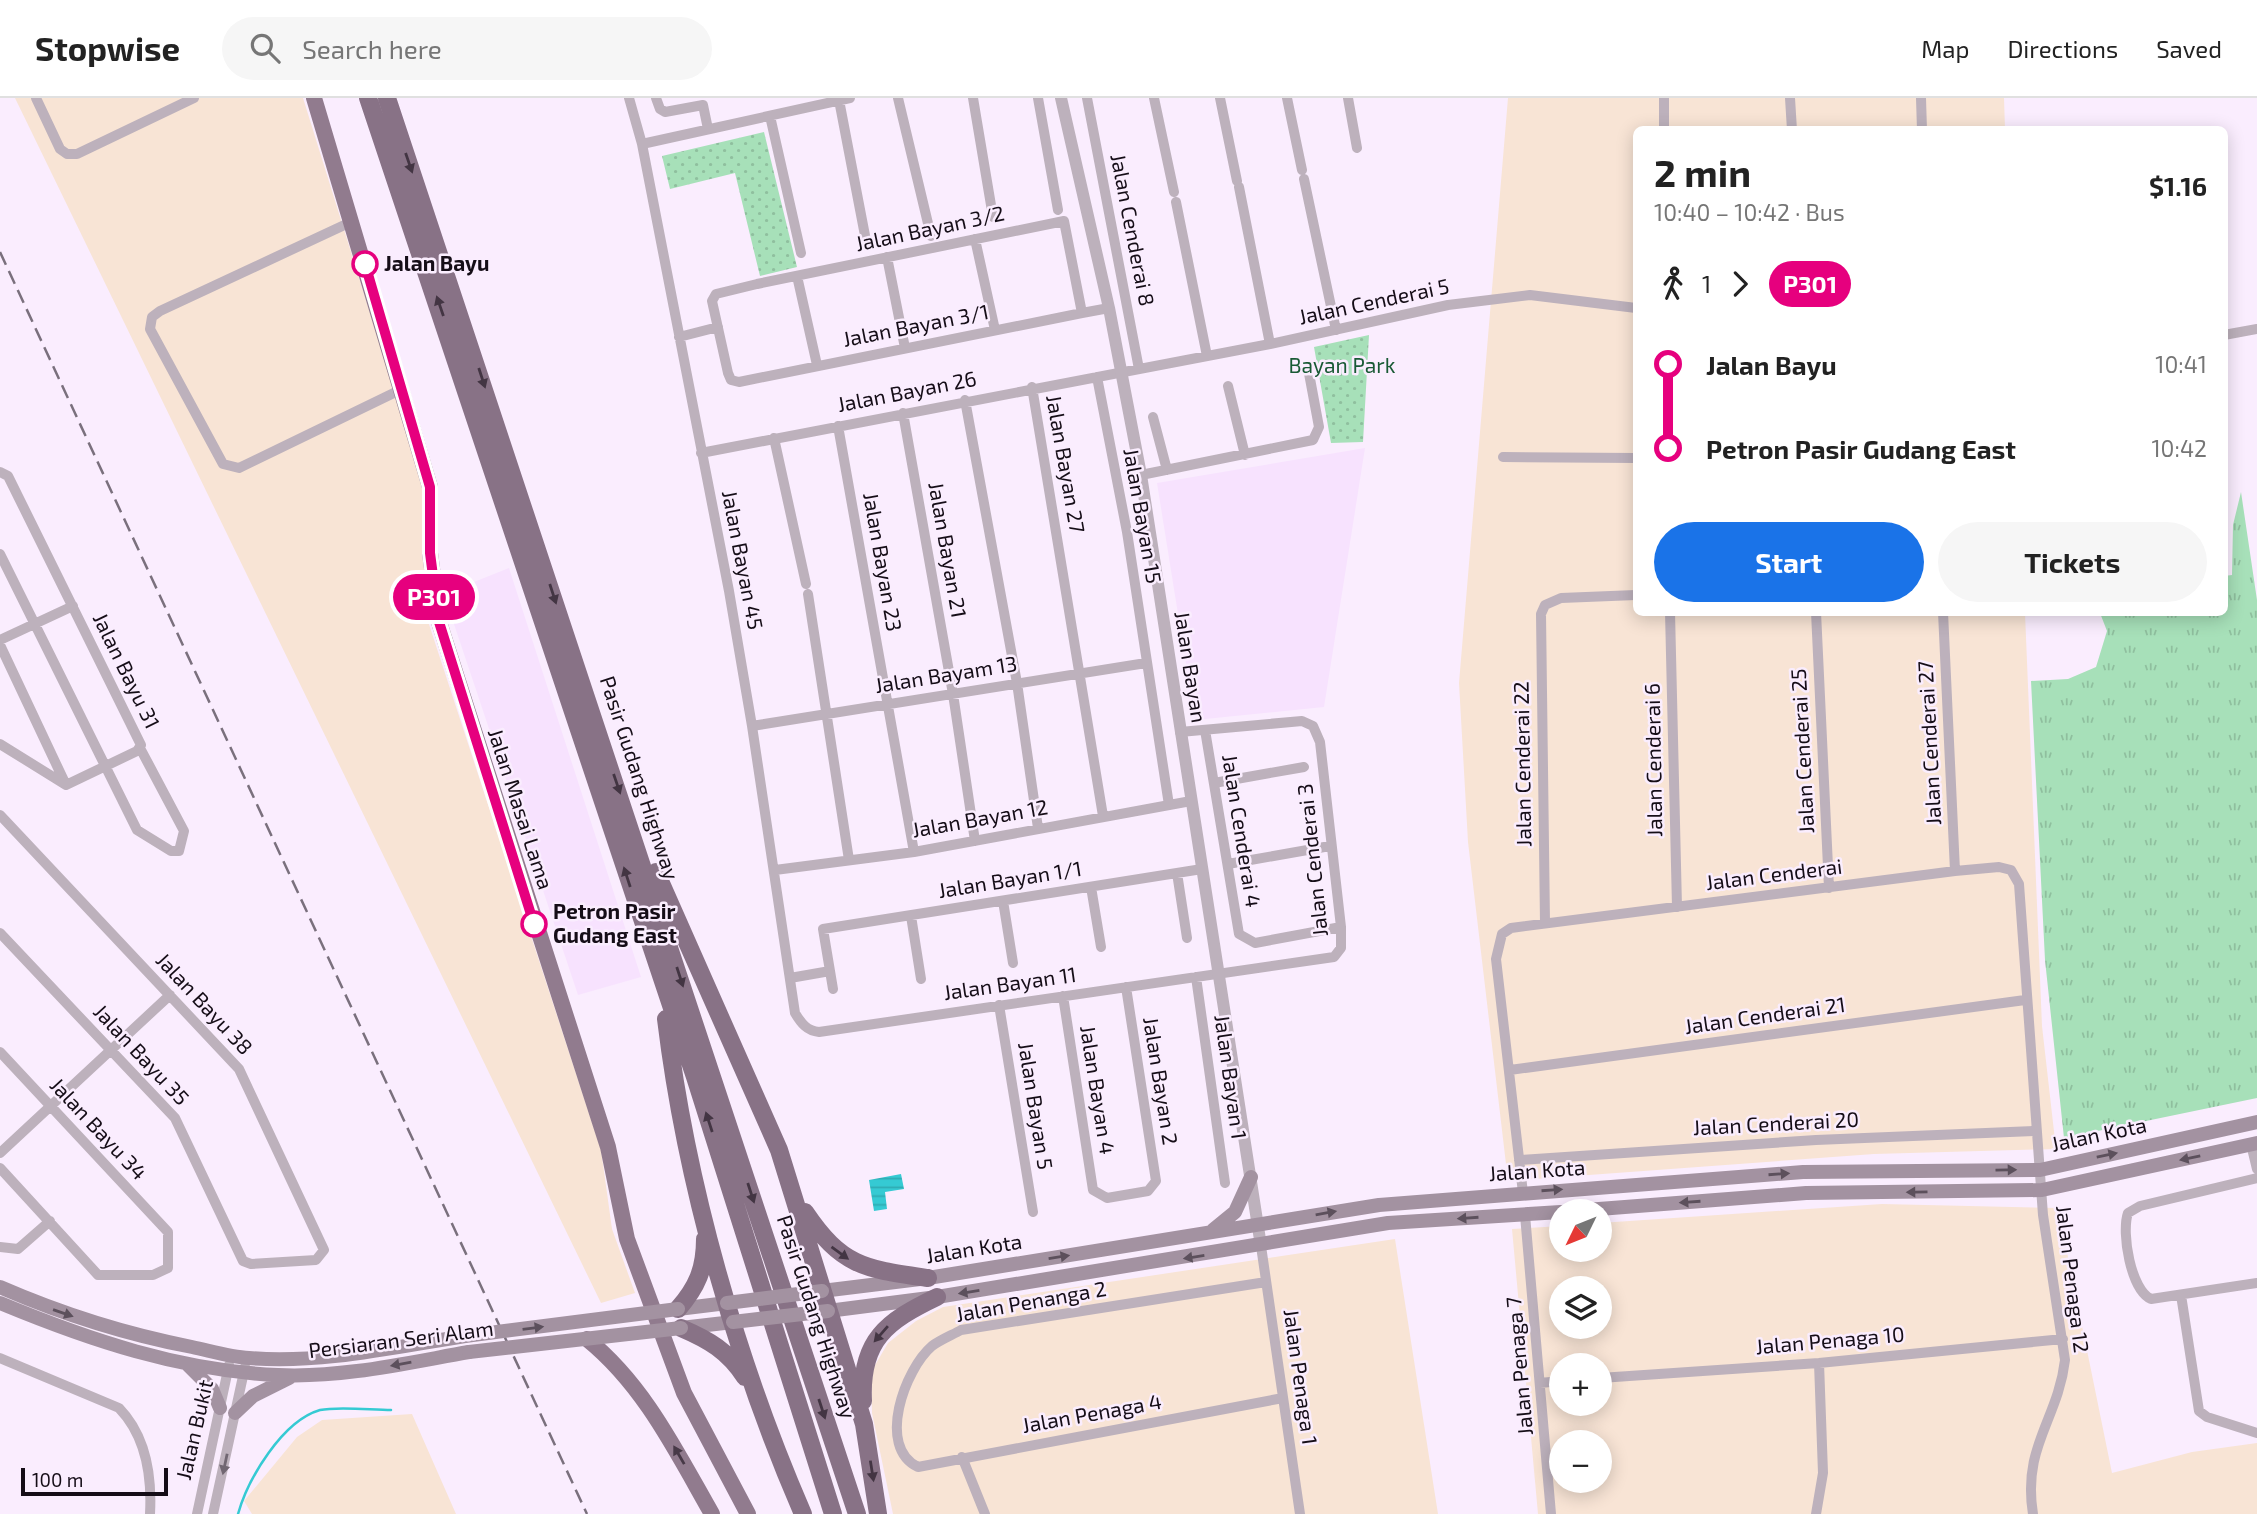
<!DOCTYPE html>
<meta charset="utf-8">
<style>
body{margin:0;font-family:"Exo 2",sans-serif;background:#f6f6f6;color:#222;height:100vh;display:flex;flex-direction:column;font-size:26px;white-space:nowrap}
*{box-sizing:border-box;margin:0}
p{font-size:23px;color:#767676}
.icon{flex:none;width:38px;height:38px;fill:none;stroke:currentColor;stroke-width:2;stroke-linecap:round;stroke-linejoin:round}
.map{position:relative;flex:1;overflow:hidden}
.drawer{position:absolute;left:1633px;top:28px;width:595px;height:490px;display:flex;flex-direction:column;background:#fff;border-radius:10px;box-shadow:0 4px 18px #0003}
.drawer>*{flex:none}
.badge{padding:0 14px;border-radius:23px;font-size:24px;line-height:46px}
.needle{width:46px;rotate:227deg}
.controls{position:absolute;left:1549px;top:1101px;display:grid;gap:14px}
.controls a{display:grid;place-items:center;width:63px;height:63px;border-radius:50%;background:#fff;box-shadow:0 4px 18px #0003;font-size:35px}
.scale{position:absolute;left:21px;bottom:18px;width:147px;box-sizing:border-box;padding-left:7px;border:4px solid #150d17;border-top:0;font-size:19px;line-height:24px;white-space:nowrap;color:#150d17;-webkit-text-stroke:5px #faedfe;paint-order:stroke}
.map>.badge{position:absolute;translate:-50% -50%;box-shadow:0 0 0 4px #fff}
.legs{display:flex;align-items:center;gap:10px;height:77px;padding:0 21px;font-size:23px}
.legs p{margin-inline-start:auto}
.summary{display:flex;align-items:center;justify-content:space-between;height:119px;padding:0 21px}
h1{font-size:38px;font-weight:700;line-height:52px}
.cta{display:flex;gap:14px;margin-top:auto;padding:14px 21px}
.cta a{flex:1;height:80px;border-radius:42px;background:#1a73e8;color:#fff;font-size:28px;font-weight:700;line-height:80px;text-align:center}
.cta a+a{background:#f6f6f6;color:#222}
ul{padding:0 21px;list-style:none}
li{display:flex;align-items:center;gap:24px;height:84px;font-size:26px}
li i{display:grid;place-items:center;width:10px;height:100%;margin:0 9px;background:currentColor}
li i::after{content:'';width:18px;height:18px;margin:-9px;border:5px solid;border-radius:50%;background:#fff}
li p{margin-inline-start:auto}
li:first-child i{background:linear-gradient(#0000 50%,currentColor 0)}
li:last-child i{background:linear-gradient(currentColor 50%,#0000 0)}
header{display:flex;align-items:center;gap:42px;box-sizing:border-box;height:98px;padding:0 35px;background:#fff;border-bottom:2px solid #e0e0e0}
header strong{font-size:33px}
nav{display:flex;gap:38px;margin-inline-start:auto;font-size:24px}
.search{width:490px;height:63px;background:#f6f6f6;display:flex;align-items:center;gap:18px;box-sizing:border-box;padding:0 24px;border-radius:38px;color:#767676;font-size:26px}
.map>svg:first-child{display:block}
.built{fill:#f7e2fe}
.industrial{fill:#f8e4d5;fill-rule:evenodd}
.grass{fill:url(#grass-tufts)}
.park{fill:url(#park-dots)}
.water{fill:url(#water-rules)}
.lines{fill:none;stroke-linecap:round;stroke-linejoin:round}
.stream{stroke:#35cad3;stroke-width:2.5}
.minor{stroke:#bdb1bc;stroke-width:10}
.tertiary{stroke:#bdb1bc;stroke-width:12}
.secondary{stroke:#a392a1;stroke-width:14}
.primary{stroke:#917b8e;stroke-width:16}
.trunk{stroke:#887286;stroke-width:18}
.rail{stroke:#7a707d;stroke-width:2.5;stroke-dasharray:14 7;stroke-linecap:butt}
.secondary-bridge{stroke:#a392a1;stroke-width:14}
.oneway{fill:#433543}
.oneway2{fill:#5c505c}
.oneway3{fill:#473947}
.oneway4{fill:#716772}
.line-1-casing{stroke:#fff;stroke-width:16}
.line-1{stroke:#e6007e;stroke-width:10}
.stop-1-dot{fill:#fff;stroke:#e6007e;stroke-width:3.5}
.labels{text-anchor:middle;stroke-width:5;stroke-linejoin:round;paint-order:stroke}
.street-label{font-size:21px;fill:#150d17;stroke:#faedfe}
.stop-label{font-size:21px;font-weight:bold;fill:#150d17;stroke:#faedfe;text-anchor:start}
.park-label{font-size:21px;fill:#195a35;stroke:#faedfe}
</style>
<header>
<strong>Stopwise</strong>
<div class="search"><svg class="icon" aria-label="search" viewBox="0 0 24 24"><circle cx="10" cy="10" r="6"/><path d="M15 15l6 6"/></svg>Search here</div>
<nav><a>Map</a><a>Directions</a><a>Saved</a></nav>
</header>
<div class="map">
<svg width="2257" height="1416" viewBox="0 0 2257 1416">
<defs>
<pattern id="grass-tufts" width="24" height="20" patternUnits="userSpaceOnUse" patternTransform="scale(1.75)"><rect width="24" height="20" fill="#a7e0b9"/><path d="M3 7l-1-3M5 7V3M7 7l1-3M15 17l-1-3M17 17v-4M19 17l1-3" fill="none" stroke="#8fbf9e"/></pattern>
<pattern id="park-dots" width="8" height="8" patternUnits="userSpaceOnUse" patternTransform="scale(1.75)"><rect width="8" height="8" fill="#a7e0b9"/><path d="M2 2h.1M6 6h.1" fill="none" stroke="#8fbf9e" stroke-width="1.8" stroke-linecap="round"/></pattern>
<pattern id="water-rules" width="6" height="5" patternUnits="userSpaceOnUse" patternTransform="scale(1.75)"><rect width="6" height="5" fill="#35cad3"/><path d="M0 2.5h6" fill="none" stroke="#2eacb4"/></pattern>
</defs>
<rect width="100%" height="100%" fill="#faedfe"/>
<path class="built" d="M1365,350L1324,609L1195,622L1157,385Z
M509,470L641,879L578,897L444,496Z"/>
<path class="industrial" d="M15,0H303L419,372L424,403V511L601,1052L612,1131L635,1195L601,1205Z
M1508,0H2004L2005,31L1636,32V514L2025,515L2042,928L2056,1051L1874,1056L1508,1083L1468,744L1459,585Z
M1882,1106L2058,1110L2112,1375L2192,1354L2257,1345V1416H1538L1512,1131L1561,1128V1152H1600V1125ZM1561,1190H1600V1228H1561ZM1561,1267H1600V1306H1561ZM1561,1344H1600V1382H1561Z
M1395,1141L1438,1416H893L872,1315L871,1274L888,1245L916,1223L943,1209Z
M412,1316L456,1416H252L244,1403L297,1339L322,1322Z"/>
<path class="grass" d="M2241,394L2257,502V1000L2064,1040L2045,862L2031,583L2068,581L2096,569L2107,533L2100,515L2224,514V478L2232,477L2233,427Z"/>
<path class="park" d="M764,34L797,169L760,178L735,75L670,91L662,58Z
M1369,237L1363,344L1331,345L1314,249Z"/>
<path class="water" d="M901,1076L904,1091L885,1094L887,1111L874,1113L869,1082Z"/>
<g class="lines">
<path class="stream" d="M238,1416C248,1381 282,1323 320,1312C338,1308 372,1312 391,1312"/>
<path class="minor" d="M36,0L60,51L67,56H77L194,0
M629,0L642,46L729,493L752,628L795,915C801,925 807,933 819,934L1334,859L1341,850V829L1320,644L1313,628L1302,623L1180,634
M656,0L660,11L665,14L703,7L708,31
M898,0L931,138
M973,0L993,119
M1038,0L1058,112
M1087,0L1139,271
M1154,0L1174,94
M1220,0L1237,83
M1287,0L1302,72
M1348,0L1357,50
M1664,0V32
M1790,0L1792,32
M1921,0L1922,32
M839,2L867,148
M770,18L801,155
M642,46L850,0
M1304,81L1336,232
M1239,89L1270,246
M1176,104L1207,258
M353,123L160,213L152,219L150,231L223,366L239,370L400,292
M975,141L995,232
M887,159L905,250
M797,178L817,267
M1082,215L1064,123L757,186L716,196L712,203L728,275L731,282L739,284L1082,215L1109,210
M2224,237L2257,231
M679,239L718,229
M1097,279L1127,434L1169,707
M1228,288L1245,357
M1032,289L1103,718
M965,302L1017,585L1038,730
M903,315L953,596L975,743
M1153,319L1167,372
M838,328L914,754
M774,340L806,486
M701,355L1270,246L1448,207L1530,197L1636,210
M1503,359L1636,360
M0,374L8,378L141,647L137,653L66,687L0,646
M1141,377L1313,342L1319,329L1308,270
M0,456L137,732L171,753H179L184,733L140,650
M808,496L849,762
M1670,514L1677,809
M1816,514L1829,790
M1943,514L1955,773
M0,542L73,508
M0,547L66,687
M752,628L1146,565
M1205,632L1239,836L1255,845L1341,829
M1214,685L1304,669
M0,717L239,971L324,1152L316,1162L251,1166L243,1163L175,1020L0,835
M1228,766L1330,748
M775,772L914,754L1191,703
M1177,775L1187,840
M1091,789L1101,849
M1003,803L1013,865
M911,818L921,881
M1545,825L1541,516L1545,507L1561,500L1636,497
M1196,879L1225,1085
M790,880L830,873
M833,891L823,831L1202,771
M1063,898L1093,1092L1107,1100L1148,1093L1156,1083L1126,889
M999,907L1033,1114
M0,954L168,1134V1170L153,1177H98L0,1070
M1510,972L2025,902
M2251,1046L2257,1071
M0,1055L170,897
M1519,1062L1816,1042L2036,1033
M2257,1080L2140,1108L2128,1115C2121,1135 2131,1192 2151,1201L2257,1185
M1523,1095L1496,861L1502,836L1511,830L1955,773L1999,769L2011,772L2019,786L2043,1117L2065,1262C2058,1322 2022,1348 2033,1416
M1525,1117L1551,1416
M1261,1148L1300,1416
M0,1149L18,1151L50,1123
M1266,1184L961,1232C952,1237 940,1242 932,1248C905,1271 876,1349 918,1369L1283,1300
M2181,1197L2199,1313L2207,1319L2257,1335
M0,1260L119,1310C146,1338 152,1379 150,1416
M1600,1280L1819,1265L2063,1241
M1540,1285L1561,1283
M962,1359L985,1416
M197,1416L229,1267
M213,1416L245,1269
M1816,1416L1823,1375L1819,1265"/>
<path class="tertiary" d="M1061,0L1109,210L1141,377L1261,1148"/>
<path class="secondary" d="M1573,1113L1806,1095L2042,1092L2257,1045
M1213,1132L1235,1114L1251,1079
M0,1189C62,1216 125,1236 192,1249C211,1253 230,1259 249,1260C320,1266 395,1249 465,1238
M822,1193L928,1180L1379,1107L1803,1074L2040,1072L2257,1024
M0,1205C89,1242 181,1273 278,1277C342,1280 406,1265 469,1254
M678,1211L727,1205
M828,1213L937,1199L1388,1125L1561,1114
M681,1230L733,1224
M188,1267L212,1291L220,1310
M235,1315L253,1298L289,1280"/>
<path class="primary" d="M314,0L430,389V455L439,524L608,1049L627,1141L684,1295L748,1416
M587,1241C644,1287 676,1353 712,1416"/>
<path class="trunk" d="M368,0L695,979L833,1416
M387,0L857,1416
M656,774L779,1052L864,1326L878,1416
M666,921C686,1086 737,1264 803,1416
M805,1114C842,1169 865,1171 928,1180
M678,1211C697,1189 705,1171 705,1141
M681,1230C709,1242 728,1253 745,1279
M863,1303C860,1242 887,1223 937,1199"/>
<path class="rail" d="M0,154L587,1416"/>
<path class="secondary-bridge" d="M727,1205L822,1193
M733,1224L828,1213
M465,1238L678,1211
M469,1254L681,1230"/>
</g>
<defs><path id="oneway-solid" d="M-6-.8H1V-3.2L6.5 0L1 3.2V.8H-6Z" transform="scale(1.75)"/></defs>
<g class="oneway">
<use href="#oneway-solid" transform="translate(409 65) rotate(71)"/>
<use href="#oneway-solid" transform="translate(440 208) rotate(-109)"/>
<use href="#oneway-solid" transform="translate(482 280) rotate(72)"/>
<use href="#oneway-solid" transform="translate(553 496) rotate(72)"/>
<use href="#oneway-solid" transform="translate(617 686) rotate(71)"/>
<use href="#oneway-solid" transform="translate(627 779) rotate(-108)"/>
<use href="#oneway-solid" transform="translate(680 879) rotate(72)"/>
<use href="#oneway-solid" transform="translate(709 1024) rotate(-108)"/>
<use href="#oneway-solid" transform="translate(751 1095) rotate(72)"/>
<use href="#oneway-solid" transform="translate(840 1155) rotate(36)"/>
<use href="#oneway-solid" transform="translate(881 1236) rotate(131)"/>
<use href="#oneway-solid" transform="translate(822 1311) rotate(72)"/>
<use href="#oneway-solid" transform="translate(872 1373) rotate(81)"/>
</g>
<g class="oneway2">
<use href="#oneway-solid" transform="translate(2107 1057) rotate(-12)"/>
<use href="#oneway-solid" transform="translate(2190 1060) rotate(168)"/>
<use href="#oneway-solid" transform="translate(2006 1072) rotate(-1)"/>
<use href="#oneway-solid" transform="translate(1779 1076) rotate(-4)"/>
<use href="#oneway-solid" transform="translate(1552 1092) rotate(-4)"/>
<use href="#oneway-solid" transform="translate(1917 1094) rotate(179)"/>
<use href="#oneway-solid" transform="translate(1690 1104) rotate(176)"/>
<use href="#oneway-solid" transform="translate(1326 1115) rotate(-10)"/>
<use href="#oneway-solid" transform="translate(1468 1120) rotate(176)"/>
<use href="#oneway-solid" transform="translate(1059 1159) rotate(-9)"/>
<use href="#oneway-solid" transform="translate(1194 1159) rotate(171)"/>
<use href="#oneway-solid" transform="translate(969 1194) rotate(171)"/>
<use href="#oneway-solid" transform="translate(63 1215) rotate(19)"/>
<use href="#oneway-solid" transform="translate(533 1230) rotate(-7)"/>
<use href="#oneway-solid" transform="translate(401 1266) rotate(170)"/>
</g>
<use class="oneway3" href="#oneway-solid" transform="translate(679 1357) rotate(-120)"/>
<use class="oneway4" href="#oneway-solid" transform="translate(225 1366) rotate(102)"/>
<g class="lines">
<g class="line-1-casing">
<path id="line-1" d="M365,166L430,389V455L439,524L534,826"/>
</g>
<use href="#line-1" class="line-1"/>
</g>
<g class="stop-1-dot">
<circle cx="365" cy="166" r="12"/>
<circle cx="534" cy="826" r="12"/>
</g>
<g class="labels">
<g class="street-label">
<text transform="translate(930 131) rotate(-12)" y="7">Jalan Bayan 3/2</text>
<text transform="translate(1132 132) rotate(79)" y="7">Jalan Cenderai 8</text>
<text transform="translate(1374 204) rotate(-12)" y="7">Jalan Cenderai 5</text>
<text transform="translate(916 228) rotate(-11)" y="7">Jalan Bayan 3/1</text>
<text transform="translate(907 294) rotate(-11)" y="7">Jalan Bayan 26</text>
<text transform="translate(1065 366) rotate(80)" y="7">Jalan Bayan 27</text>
<text transform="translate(1142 418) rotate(80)" y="7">Jalan Bayan 15</text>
<text transform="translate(947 452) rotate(80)" y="7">Jalan Bayan 21</text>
<text transform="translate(742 462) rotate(79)" y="7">Jalan Bayan 45</text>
<text transform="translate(882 464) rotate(80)" y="7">Jalan Bayan 23</text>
<text transform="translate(1190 569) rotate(81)" y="7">Jalan Bayan</text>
<text transform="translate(126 573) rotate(64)" y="7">Jalan Bayu 31</text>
<text transform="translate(946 577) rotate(-9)" y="7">Jalan Bayam 13</text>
<text transform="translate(1930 645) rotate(-93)" y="7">Jalan Cenderai 27</text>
<text transform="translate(1803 653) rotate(-93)" y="7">Jalan Cenderai 25</text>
<text transform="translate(1654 662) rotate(-91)" y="7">Jalan Cenderai 6</text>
<text transform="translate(1523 666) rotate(-91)" y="7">Jalan Cenderai 22</text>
<text transform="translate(639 680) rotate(72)" y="7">Pasir Gudang Highway</text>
<text transform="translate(520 711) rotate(72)" y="7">Jalan Masai Lama</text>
<text transform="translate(980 721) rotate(-10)" y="7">Jalan Bayan 12</text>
<text transform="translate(1241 733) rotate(81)" y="7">Jalan Cenderai 4</text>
<text transform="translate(1313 762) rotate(-96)" y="7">Jalan Cenderai 3</text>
<text transform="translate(1774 777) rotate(-7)" y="7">Jalan Cenderai</text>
<text transform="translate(1010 782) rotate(-9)" y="7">Jalan Bayan 1/1</text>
<text transform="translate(1010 886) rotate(-8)" y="7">Jalan Bayan 11</text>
<text transform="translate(204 906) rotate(47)" y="7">Jalan Bayu 38</text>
<text transform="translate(1765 918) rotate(-8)" y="7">Jalan Cenderai 21</text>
<text transform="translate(141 957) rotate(47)" y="7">Jalan Bayu 35</text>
<text transform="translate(1230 979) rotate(82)" y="7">Jalan Bayan 1</text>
<text transform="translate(1160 983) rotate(81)" y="7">Jalan Bayan 2</text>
<text transform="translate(1097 992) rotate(81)" y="7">Jalan Bayan 4</text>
<text transform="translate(1035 1008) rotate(81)" y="7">Jalan Bayan 5</text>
<text transform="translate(1776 1026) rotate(-3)" y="7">Jalan Cenderai 20</text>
<text transform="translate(98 1031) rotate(47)" y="7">Jalan Bayu 34</text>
<text transform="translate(2099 1037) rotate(-12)" y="7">Jalan Kota</text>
<text transform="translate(1537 1073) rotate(-4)" y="7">Jalan Kota</text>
<text transform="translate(974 1151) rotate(-9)" y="7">Jalan Kota</text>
<text transform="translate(2072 1181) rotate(83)" y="7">Jalan Penaga 12</text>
<text transform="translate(1031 1204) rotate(-10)" y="7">Jalan Penanga 2</text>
<text transform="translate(816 1219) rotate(72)" y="7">Pasir Gudang Highway</text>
<text transform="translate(401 1242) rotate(-7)" y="7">Persiaran Seri Alam</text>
<text transform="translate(1830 1243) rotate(-5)" y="7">Jalan Penaga 10</text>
<text transform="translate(1520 1268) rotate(-95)" y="7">Jalan Penaga 7</text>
<text transform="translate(1300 1279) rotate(82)" y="7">Jalan Penaga 1</text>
<text transform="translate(1092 1316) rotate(-10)" y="7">Jalan Penaga 4</text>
<text transform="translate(195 1332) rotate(-77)" y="7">Jalan Bukit</text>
</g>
<g class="stop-label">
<text x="384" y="173">Jalan Bayu</text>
<text x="553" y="821">Petron Pasir<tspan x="553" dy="24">Gudang East</tspan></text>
</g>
<g class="park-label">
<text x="1342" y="275">Bayan Park</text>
</g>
</g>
</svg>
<div class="controls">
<a><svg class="needle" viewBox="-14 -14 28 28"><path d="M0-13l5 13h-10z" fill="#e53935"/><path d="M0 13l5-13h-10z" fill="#767676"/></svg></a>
<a><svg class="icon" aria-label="layers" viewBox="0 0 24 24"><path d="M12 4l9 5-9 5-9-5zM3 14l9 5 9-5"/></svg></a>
<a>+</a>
<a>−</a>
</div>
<div class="scale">100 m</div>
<b class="badge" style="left:434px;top:499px;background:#e6007e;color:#fff">P301</b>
<section class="drawer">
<div class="summary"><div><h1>2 min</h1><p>10:40 – 10:42 · Bus</p></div><b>$1.16</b></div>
<div class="legs"><svg class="icon" aria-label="walk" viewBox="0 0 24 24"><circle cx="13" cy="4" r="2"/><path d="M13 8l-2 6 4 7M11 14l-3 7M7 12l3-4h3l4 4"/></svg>1<svg class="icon" aria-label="forward" viewBox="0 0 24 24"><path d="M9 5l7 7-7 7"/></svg><b class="badge" style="background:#e6007e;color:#fff">P301</b></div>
<ul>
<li><i style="color:#e6007e"></i><b>Jalan Bayu</b><p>10:41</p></li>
<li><i style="color:#e6007e"></i><b>Petron Pasir Gudang East</b><p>10:42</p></li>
</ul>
<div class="cta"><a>Start</a><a>Tickets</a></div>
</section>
</div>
